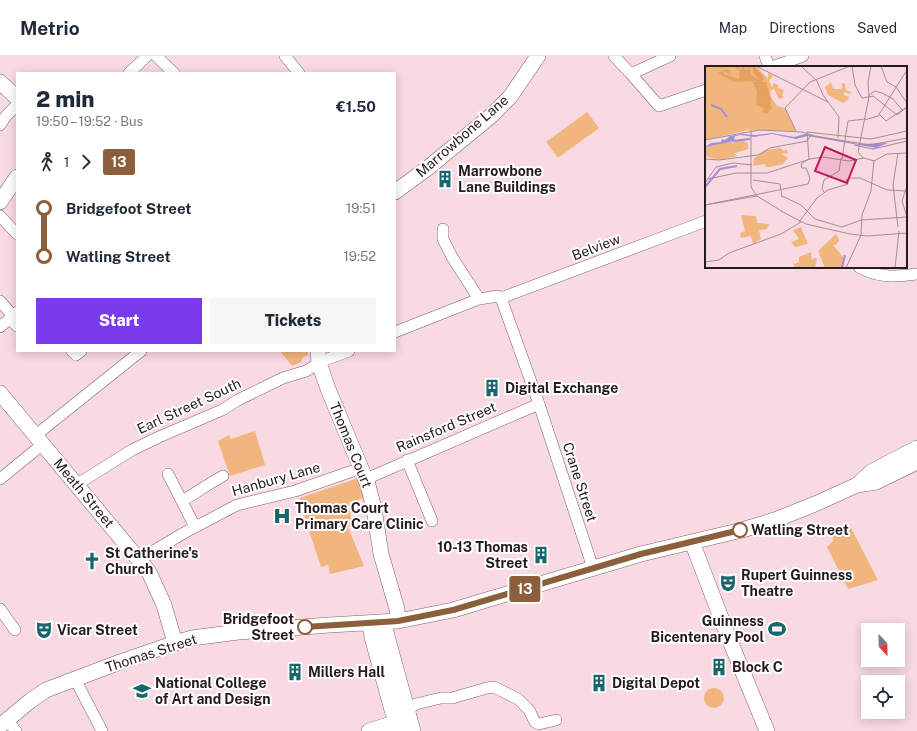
<!DOCTYPE html>
<meta charset="utf-8">
<style>
body{margin:0;font-family:"Public Sans",sans-serif;background:#f6f6f7;color:#1f2937;height:100vh;display:flex;flex-direction:column;font-size:15px;white-space:nowrap}
*{box-sizing:border-box;margin:0}
p{font-size:13px;color:#747a83}
.icon{flex:none;width:22px;height:22px;fill:none;stroke:currentColor;stroke-width:2;stroke-linecap:round;stroke-linejoin:round}
.map{position:relative;flex:1;overflow:hidden}
.drawer{position:absolute;left:16px;top:16px;width:380px;height:280px;display:flex;flex-direction:column;background:#fff;border-radius:0px;box-shadow:0 2px 10px #0003}
.drawer>*{flex:none}
.badge{padding:0 8px;border-radius:3px;font-size:14px;line-height:26px}
.needle{width:26px;rotate:158deg}
.buttons{position:absolute;left:861px;top:567px;display:grid;gap:8px}
.buttons a{display:grid;place-items:center;width:44px;height:44px;border-radius:0px;background:#fff;box-shadow:0 2px 10px #0003;font-size:20px}
.map>.badge{position:absolute;translate:-50% -50%;box-shadow:0 0 0 2px #fff}
.legs{display:flex;align-items:center;gap:6px;height:44px;padding:0 20px;font-size:13px}
.legs p{margin-inline-start:auto}
.summary{display:flex;align-items:center;justify-content:space-between;height:68px;padding:0 20px}
h1{font-size:22px;font-weight:800;line-height:30px}
.cta{display:flex;gap:8px;margin-top:auto;padding:8px 20px}
.cta a{flex:1;height:46px;border-radius:0px;background:#7c3aed;color:#fff;font-size:16px;font-weight:800;line-height:46px;text-align:center}
.cta a+a{background:#f6f6f7;color:#1f2937}
ul{padding:0 20px;list-style:none}
li{display:flex;align-items:center;gap:14px;height:48px;font-size:15px}
li i{display:grid;place-items:center;width:6px;height:100%;margin:0 5px;background:currentColor}
li i::after{content:'';width:10px;height:10px;margin:-5px;border:3px solid;border-radius:50%;background:#fff}
li p{margin-inline-start:auto}
li:first-child i{background:linear-gradient(#0000 50%,currentColor 0)}
li:last-child i{background:linear-gradient(currentColor 50%,#0000 0)}
header{display:flex;align-items:center;gap:24px;box-sizing:border-box;height:56px;padding:0 20px;background:#fff;border-bottom:1px solid #e0e1e3}
header strong{font-size:19px}
nav{display:flex;gap:22px;margin-inline-start:auto;font-size:14px}
.map>svg:first-child{display:block}
.green{fill:#f1b67e}
.lines{fill:none;stroke-linecap:round;stroke-linejoin:round}
.street-casing{stroke:#7c6168;stroke-width:12}
.secondary-casing{stroke:#7c6168;stroke-width:16}
.street{stroke:#fff;stroke-width:11}
.secondary{stroke:#fff;stroke-width:15}
.line-1-casing{stroke:#fff;stroke-width:9}
.line-1{stroke:#8b5e3c;stroke-width:6}
.stop-1-dot{fill:#fff;stroke:#8b5e3c;stroke-width:2}
.labels{text-anchor:middle;stroke-width:4;stroke-linejoin:round;paint-order:stroke}
.street-label{font-size:14px;fill:#251a1d;stroke:#fff}
.poi-label{font-size:14px;font-weight:bold;fill:#251a1d;stroke:#fff;text-anchor:start}
.stop-label{font-size:14px;font-weight:bold;fill:#251a1d;stroke:#fff;text-anchor:start}
.inset-river{fill:none;stroke:#a48cdc;stroke-width:2}
.inset-road{fill:none;stroke:#a48d93;stroke-width:1}
.view{fill:#c2185b;fill-opacity:0.15;stroke:#c2185b;stroke-width:2}
.inset-edge{fill:none;stroke:#251a1d;stroke-width:2}
</style>
<header>
<strong>Metrio</strong>
<nav><a>Map</a><a>Directions</a><a>Saved</a></nav>
</header>
<div class="map">
<svg width="917" height="675" viewBox="0 0 917 675">
<rect width="100%" height="100%" fill="#f9dae2"/>
<path class="green" d="M587,56L599,72L558,102L546,86Z
M280,295H308V299L303,301L301,306L292,310Z
M255,375L265,409L230,420L218,385L229,379L231,383Z
M358,422L366,442L349,446L352,457L350,458L353,469L348,471L364,510L330,518L328,509L321,511L305,462L300,442Z
M850,470L878,524L848,533L827,491L833,485L832,477Z
M704 642a10 10 0 1 1 20 0a10 10 0 1 1-20 0Z"/>
<g class="lines">
<g class="street-casing">
<path id="street" d="M156,0L174,17
M285,0L299,17
M614,0L631,18L659,50L706,34
M765,0L769,11
M772,11L803,0
M129,17L147,0
M631,18L670,0
M0,69L6,60L17,49
M0,160L17,178
M443,173V183L452,201L479,243
M859,211C877,222 897,221 917,218
M501,242L539,348L593,512
M501,242L706,165
M0,245L13,260
M10,263L17,270
M0,271L17,256
M395,276L479,243L498,240L501,242
M72,295L76,299L81,295
M36,379L141,295
M407,404L432,465
M168,418L195,471
M0,423L43,388
M366,423L539,348
M76,429L132,394L159,381L222,354L238,344L283,322L306,315L325,304L349,295
M182,445C196,437 208,428 223,420
M139,504L182,478L237,449L295,435L361,412
M0,553L15,574
M75,623L102,675
M406,655L416,648L441,642H452L487,632L494,631L518,643L529,654L535,666L539,668L556,664
M7,664L16,675"/>
</g>
<g class="secondary-casing">
<path id="secondary" d="M0,26L17,42
M395,136L429,111L491,60L510,41L538,0
M0,146L17,121
M318,295L319,307L328,333L368,429L374,453L381,498L397,553L398,565
M0,337L149,516L164,549L175,587
M857,429L871,416L917,392
M692,486L728,580L767,675
M384,566L387,580L413,675
M370,567L372,581L392,654L397,666L400,675
M0,670L30,645L46,634L120,606L175,587L192,582L238,576L329,569L398,565L453,554L641,498L742,474L775,464L815,448L857,429L876,426L917,406
M369,675L397,666L403,658"/>
</g>
<use href="#street" class="street"/>
<use href="#secondary" class="secondary"/>
</g>
<g class="lines">
<g class="line-1-casing">
<path id="line-1" d="M305,571L398,565L453,554L641,498L740,474"/>
</g>
<use href="#line-1" class="line-1"/>
</g>
<defs>
<g id="building-bare" transform="scale(1.38)"><path d="M-4-6H4V6H1V3H-1V6H-4ZM-2.5-4.3h1.7v1.8h-1.7ZM.8-4.3h1.7v1.8H.8ZM-2.5-1h1.7V.8h-1.7ZM.8-1h1.7V.8H.8Z" fill="#18666c" stroke="#fff" stroke-width="2.5" paint-order="stroke"/></g>
<g id="hospital-bare" transform="scale(1.38)"><path d="M-5-5h3v3.5h4V-5h3V5h-3V1.5h-4V5h-3Z" fill="#18666c" stroke="#fff" stroke-width="2.5" paint-order="stroke"/></g>
<g id="church-bare" transform="scale(1.38)"><path d="M-1.2-6h2.4v3.5h3.3v2.4h-3.3V6h-2.4V-.1h-3.3v-2.4h3.3Z" fill="#18666c" stroke="#fff" stroke-width="2.5" paint-order="stroke"/></g>
<g id="theatre-bare" transform="scale(1.38)"><path d="M-5-5.5Q0-4 5-5.5V0Q5 5 0 6Q-5 5-5 0ZM-3.3-2.5H-1v1.5H-3.3ZM1-2.5H3.3v1.5H1ZM-2.8 1Q0 5.5 2.8 1Z" fill="#18666c" stroke="#fff" stroke-width="2.5" paint-order="stroke"/></g>
<g id="stadium-bare" transform="scale(1.38)"><path d="M0-5a6.5 5 0 1 0 0 10a6.5 5 0 1 0 0-10ZM-3.5-1.8h7v3.6h-7Z" fill="#18666c" stroke="#fff" stroke-width="2.5" paint-order="stroke"/></g>
<g id="university-bare" transform="scale(1.38)"><path d="M0-5L7-2L0 1L-7-2ZM-4 1L0 2.5L4 1V4Q0 6-4 4Z" fill="#18666c" stroke="#fff" stroke-width="2.5" paint-order="stroke"/></g>
</defs>
<g fill-rule="evenodd">
<use href="#building-bare" x="445" y="123"/>
<use href="#building-bare" x="492" y="332"/>
<use href="#hospital-bare" x="282" y="460"/>
<use href="#building-bare" x="541" y="499"/>
<use href="#church-bare" x="92" y="505"/>
<use href="#theatre-bare" x="728" y="527"/>
<use href="#stadium-bare" x="777" y="573"/>
<use href="#theatre-bare" x="44" y="574"/>
<use href="#building-bare" x="719" y="611"/>
<use href="#building-bare" x="295" y="616"/>
<use href="#building-bare" x="599" y="627"/>
<use href="#university-bare" x="142" y="635"/>
</g>
<g class="stop-1-dot">
<circle cx="740" cy="474" r="7"/>
<circle cx="305" cy="571" r="7"/>
</g>
<g class="labels">
<g class="street-label">
<text transform="translate(462 80) rotate(-41)" y="5">Marrowbone Lane</text>
<text transform="translate(596 191) rotate(-21)" y="5">Belview</text>
<text transform="translate(189 350) rotate(-25)" y="5">Earl Street South</text>
<text transform="translate(446 371) rotate(-23)" y="5">Rainsford Street</text>
<text transform="translate(351 389) rotate(68)" y="5">Thomas Court</text>
<text transform="translate(276 423) rotate(-16)" y="5">Hanbury Lane</text>
<text transform="translate(580 426) rotate(72)" y="5">Crane Street</text>
<text transform="translate(84 437) rotate(50)" y="5">Meath Street</text>
<text transform="translate(151 597) rotate(-18)" y="5">Thomas Street</text>
</g>
<g class="poi-label">
<text x="458" y="120">Marrowbone<tspan x="458" dy="16">Lane Buildings</tspan></text>
<text x="505" y="337">Digital Exchange</text>
<text x="295" y="457">Thomas Court<tspan x="295" dy="16">Primary Care Clinic</tspan></text>
<text x="528" y="496" text-anchor="end">10-13 Thomas<tspan x="528" dy="16">Street</tspan></text>
<text x="105" y="502">St Catherine's<tspan x="105" dy="16">Church</tspan></text>
<text x="741" y="524">Rupert Guinness<tspan x="741" dy="16">Theatre</tspan></text>
<text x="764" y="570" text-anchor="end">Guinness<tspan x="764" dy="16">Bicentenary Pool</tspan></text>
<text x="57" y="579">Vicar Street</text>
<text x="732" y="616">Block C</text>
<text x="308" y="621">Millers Hall</text>
<text x="155" y="632">National College<tspan x="155" dy="16">of Art and Design</tspan></text>
<text x="612" y="632">Digital Depot</text>
</g>
<g class="stop-label">
<text x="751" y="479">Watling Street</text>
<text x="294" y="568" text-anchor="end">Bridgefoot<tspan x="294" dy="16">Street</tspan></text>
</g>
</g>
<g transform="translate(705 10)">
<rect width="202" height="202" fill="#f9dae2"/>
<path d="M0,0H51L63,13V7L68,10L64,15L67,21L69,17L73,19V22L79,24L77,30L79,31L74,33L69,23L65,25L66,31L72,40L80,42L91,65L43,64L0,74ZM126,16L128,23H137V17L140,18L141,24L146,26L145,28L139,26V29L144,31L143,34L138,37L123,29L120,21ZM37,74L43,77V83L30,87L32,90L13,94L0,90V81L20,76H27V79L29,75ZM75,82L79,85L81,83L83,87L77,88L83,92L78,98L65,101H61L60,98L48,100L49,92L62,84ZM36,149L51,150L52,157L64,158L62,163L54,164L56,173L48,178L46,170L36,172L35,167L40,165ZM96,161L103,178L90,181L86,176L94,173L88,164ZM131,168L134,174L131,179H128L139,192L137,202H120L113,185ZM106,186L107,194L109,192H112L110,202H90L88,197V196L89,198L94,196V191Z" fill="#f1b67e"/>
<path d="M27,0L36,3L39,0L40,4L44,3L41,0L44,1L47,10L55,14L48,7L47,0H49L58,10L59,14L55,16H61L66,34L59,37L66,35L67,37L65,38L67,42L62,48L57,46L59,42L51,39L52,25L48,16L53,15L29,16L13,7L22,3L25,5V8L19,5L18,8L33,13L35,9L29,7L34,8L35,4Z" fill="#e7a15e"/>
<path d="M67,67L89,71L100,68L154,78L183,77L171,82L102,70L91,73L67,68L49,71L36,69L30,70L29,75L0,81L6,77L16,76L17,73L20,74L25,70L37,68L50,69Z" fill="#a48cdc"/>
<path class="inset-river" d="M6,39L16,43L22,51M27,75L45,73M0,121L15,103L32,100M137,202L140,189"/>
<path class="inset-road" d="M51,0L123,36M96,0L112,15L118,29L134,51L133,72M147,0L150,19L157,32L168,30L192,49L202,41M176,0L182,16L191,21L202,37M164,29L170,25L177,27L188,33L198,45M164,31L163,16L166,0M174,48L181,55L202,41M159,54L173,50L202,4M46,64V121L52,130L78,146M91,65L80,42L105,16L145,0M0,74L54,64L97,66L110,70L165,79L202,72M149,79L168,83L202,75M158,92L153,86L164,31M0,93L14,94L53,89L65,82L102,75L106,69M105,93L118,91L144,95L159,92L169,95M137,93L143,55L160,53M169,95L182,88L202,87M3,113L31,107H62L105,93M48,114L75,118L77,131M0,117L11,101L28,97L47,99M202,120L197,135L202,151M119,126L117,123L119,114L134,105L136,92M77,130L96,139L110,153L137,161L156,154L202,151M0,139L52,130M0,139L103,118L105,112L101,102H97L96,98L104,93L102,66L166,73L202,65M76,145L101,158L145,168L162,170L202,167M94,156L112,132L123,124L143,118L141,114L145,112H155L182,124L202,125M193,161L188,119L193,87M0,196L14,194L24,187L76,168L96,156M141,202L156,169L157,149L166,125L169,94M190,202L194,165"/>
<path class="view" d="M120,81L151,94L142,117L110,105Z"/>
<rect width="202" height="202" class="inset-edge"/>
</g>
</svg>
<div class="buttons">
<a><svg class="needle" viewBox="-14 -14 28 28"><path d="M0-13l5 13h-10z" fill="#e53935"/><path d="M0 13l5-13h-10z" fill="#747a83"/></svg></a>
<a><svg class="icon" aria-label="locate" viewBox="0 0 24 24"><circle cx="12" cy="12" r="6"/><path d="M12 2v4M12 18v4M2 12h4M18 12h4"/></svg></a>
</div>
<b class="badge" style="left:525px;top:533px;background:#8b5e3c;color:#fff">13</b>
<section class="drawer">
<div class="summary"><div><h1>2 min</h1><p>19:50 – 19:52 · Bus</p></div><b>€1.50</b></div>
<div class="legs"><svg class="icon" aria-label="walk" viewBox="0 0 24 24"><circle cx="13" cy="4" r="2"/><path d="M13 8l-2 6 4 7M11 14l-3 7M7 12l3-4h3l4 4"/></svg>1<svg class="icon" aria-label="forward" viewBox="0 0 24 24"><path d="M9 5l7 7-7 7"/></svg><b class="badge" style="background:#8b5e3c;color:#fff">13</b></div>
<ul>
<li><i style="color:#8b5e3c"></i><b>Bridgefoot Street</b><p>19:51</p></li>
<li><i style="color:#8b5e3c"></i><b>Watling Street</b><p>19:52</p></li>
</ul>
<div class="cta"><a>Start</a><a>Tickets</a></div>
</section>
</div>
